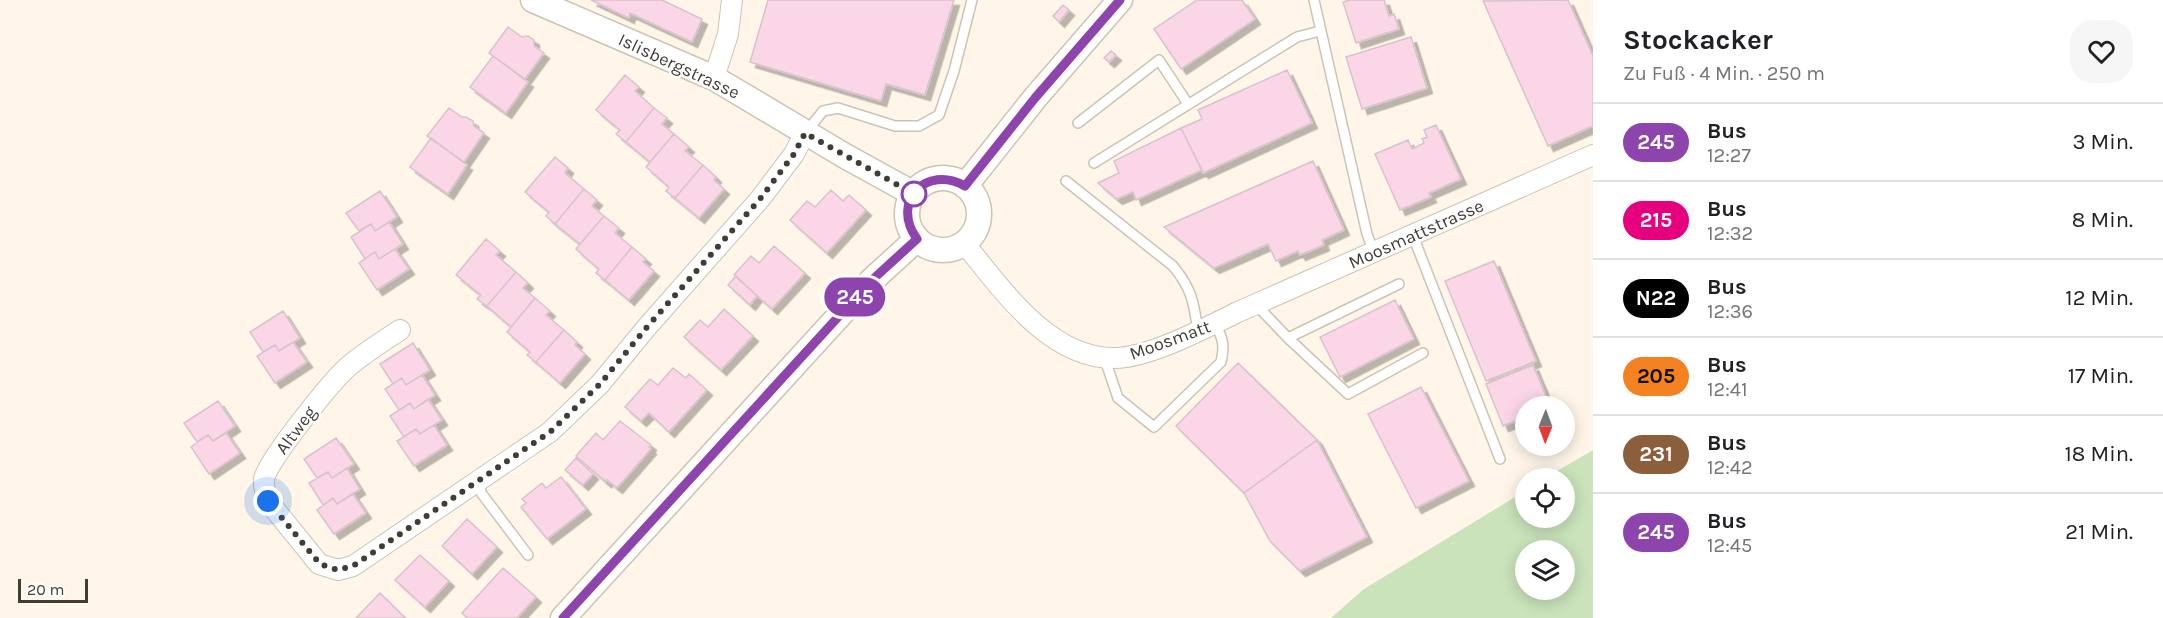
<!DOCTYPE html>
<html lang="de">
<meta charset="utf-8">
<style>
body{margin:0;font-family:Karla,sans-serif;background:#f6f6f6;color:#202124;height:100vh;display:flex;flex-direction:column;font-size:22px;white-space:nowrap}
*{box-sizing:border-box;margin:0}
p{font-size:20px;color:#757577}
.icon{flex:none;width:33px;height:33px;fill:none;stroke:currentColor;stroke-width:2;stroke-linecap:round;stroke-linejoin:round}
.map{position:relative;flex:1;overflow:hidden}
.side{display:flex;flex-direction:column;background:#fff;width:570px}
.side>*{flex:none}
.badge{padding:0 12px;border-radius:20px;font-size:21px;line-height:39px}
.needle{width:39px;rotate:181deg}
.tools{position:absolute;left:1515px;top:396px;display:grid;gap:12px}
.tools a{display:grid;place-items:center;width:60px;height:60px;border-radius:50%;background:#fff;box-shadow:0 3px 15px #0003;font-size:30px}
.scale{position:absolute;left:18px;bottom:15px;width:70px;box-sizing:border-box;padding-left:6px;border:3px solid #403c36;border-top:0;font-size:16px;line-height:21px;white-space:nowrap;color:#403c36;-webkit-text-stroke:4px #fff;paint-order:stroke}
.you{position:absolute;width:30px;height:30px;margin:-15px;border:4px solid #fff;border-radius:50%;background:#1a73e8;box-shadow:0 0 0 9px #1a73e833}
.map>.badge{position:absolute;translate:-50% -50%;box-shadow:0 0 0 3px #fff}
.round{display:grid;place-items:center;flex:none;width:63px;height:63px;border-radius:24px;background:#f6f6f6}
.head{display:flex;align-items:center;justify-content:space-between;height:102px;padding:0 30px}
h1{font-size:28px;font-weight:700;line-height:45px}
ul{padding:0;list-style:none}
li{display:flex;align-items:center;gap:18px;height:78px;padding:0 30px;border-top:2px solid #e0e0e0}
li div{flex:1}
li b{display:block;font-size:22px}
li em{font-style:normal}
li .badge{min-width:66px;font-weight:700;text-align:center}
main{display:flex;flex:1;min-height:0}
.map>svg:first-child{display:block}
.green{fill:#cae3ba;fill-rule:evenodd}
.building{fill:#fad6e6;stroke:#d7c3cc;stroke-width:1.5;filter:url(#shadow)}
.lines{fill:none;stroke-linecap:round;stroke-linejoin:round}
.service-casing{stroke:#cdc3b2;stroke-width:12}
.minor-casing{stroke:#cdc3b2;stroke-width:22}
.tertiary-casing{stroke:#cdc3b2;stroke-width:27}
.service{stroke:#fff;stroke-width:9}
.minor{stroke:#fff;stroke-width:20}
.tertiary{stroke:#fff;stroke-width:24}
.line-casing{stroke:#fff;stroke-width:14}
.line{stroke:#8e44ad;stroke-width:9}
.walk{stroke:#403c36;stroke-width:6;stroke-dasharray:0 10.8}
.stop-dot{fill:#fff;stroke:#8e44ad;stroke-width:3}
.labels{text-anchor:middle;stroke-width:5;stroke-linejoin:round;paint-order:stroke}
.street-label{font-size:18px;fill:#403c36;stroke:#fff}
</style>
<main>
<div class="map">
<svg width="1593" height="618" viewBox="0 0 1593 618">
<defs>
<filter id="shadow"><feDropShadow dx="5.5" dy="5.5" stdDeviation="0" flood-color="#0004"/></filter>
</defs>
<rect width="100%" height="100%" fill="#fff6e9"/>
<path class="green" d="M1593,450V618H1331L1364,589L1525,491L1526,518H1564V478H1545ZM1526,550H1564V590H1526Z"/>
<path class="building" d="M591,0H662L702,19L692,42L630,13L629,18Z
M768,0H954L925,95L886,84L881,101L750,62Z
M1197,0H1242L1255,19L1181,69L1154,29Z
M1350,0H1384L1389,16L1394,14L1399,29L1356,43L1343,2Z
M1568,0L1593,56V126L1548,146L1483,1Z
M1063,5L1069,10L1059,22L1053,16Z
M508,27L522,37L528,36L534,40V46L544,53L525,79L489,53Z
M1411,37L1427,88L1362,109L1346,57Z
M1111,51L1116,55L1109,62L1104,58Z
M493,56L528,82L506,113L470,87Z
M1287,70L1312,123L1203,173L1181,128L1202,119L1198,110Z
M625,75L639,87L635,91L654,108L626,142L616,134L620,130L596,110Z
M449,108L462,117H466L473,121L474,126L484,133L464,162L427,136Z
M654,108L667,118L662,124L674,134L650,162L626,142Z
M1436,125L1461,179L1429,193L1431,197L1400,210L1375,154L1408,140L1412,149L1424,143L1422,139L1427,137L1424,130Z
M1181,128L1202,170L1136,200L1133,192L1117,199L1098,183L1119,173L1114,161Z
M674,134L689,147L685,151L703,165L675,198L666,191L669,187L646,167Z
M431,138L467,165L448,194L410,167Z
M555,157L568,168L565,173L584,189L555,224L546,216L549,212L525,192Z
M1313,161L1344,230L1322,240L1324,245L1300,255L1298,251L1276,261L1268,244L1214,268L1164,227Z
M703,165L716,177L714,180L724,189L699,218L675,198Z
M584,189L597,200L592,206L604,216L580,244L555,224Z
M831,190L843,201L849,195L866,210L827,253L790,220L807,201L815,207Z
M380,191L397,217L375,231L371,224L359,231L346,213Z
M604,216L619,228L615,233L632,247L605,280L596,273L599,269L576,249Z
M389,222L403,244L379,259L375,252L365,259L351,237L371,224L375,231Z
M486,239L500,251L496,255L516,272L487,306L477,299L481,295L456,275Z
M774,246L805,273L772,309L734,275L751,256L759,263Z
M632,247L646,259L643,262L654,271L629,300L605,280Z
M395,249L409,269L377,290L359,263L375,252L379,259Z
M1494,261L1536,361L1486,381L1445,281Z
M516,272L528,283L523,288L535,298L511,327L487,306Z
M736,276L757,296L750,305L728,285Z
M535,298L550,311L546,315L564,330L536,362L527,355L530,352L507,332Z
M1395,300L1414,339L1340,377L1320,337Z
M724,309L753,336L721,370L684,337L700,320L708,327Z
M283,311L300,338L279,351L275,345L263,352L250,332Z
M564,330L577,342L575,345L585,354L560,383L536,362Z
M293,342L307,362L275,383L257,356L275,345L279,351Z
M413,343L430,370L406,385L402,378L393,384L380,364Z
M1238,363L1317,440L1244,493L1176,426Z
M1533,365L1546,396L1542,406H1526V417L1503,426L1486,384Z
M673,368L686,378L689,374L707,390L669,432L649,413L641,421L625,407L650,379L658,385Z
M422,375L435,395L414,409L410,403L399,410L385,389L402,378L406,385Z
M1421,387L1469,481L1416,508L1368,414Z
M428,399L442,420L420,434L416,429L404,437L390,416L410,403L414,409Z
M218,401L235,426L213,441L208,435L197,442L184,423Z
M620,421L651,445L649,447L651,449L617,488L607,480L606,482L576,456L596,433L603,440Z
M434,425L447,445L414,466L397,441L416,429L420,434Z
M226,433L240,453L209,474L191,447L208,435L213,441Z
M336,438L354,464L332,478L328,472L317,478L304,459Z
M1317,440L1367,537L1300,571L1270,541L1244,493Z
M576,458L593,474L583,485L565,470Z
M347,468L360,489L337,504L333,498L323,505L309,483L328,472L332,478Z
M561,477L586,509L547,539L521,507L526,503L522,499L542,483L546,488Z
M353,494L366,513L334,534L317,510L333,498L337,504Z
M467,519L497,547L472,574L442,546Z
M420,555L449,581L425,607L395,580Z
M503,568L536,597L517,618H467L462,613Z
M380,593L400,613L406,618H356Z"/>
<g class="lines">
<g class="service-casing">
<path id="service" d="M1314,0L1367,234L1374,253
M1078,123L1159,60L1188,104
M807,131L823,111L838,108L895,126H919L939,115L954,71L972,0
M1094,163L1297,37L1320,31
M1066,181L1173,266C1192,289 1194,303 1198,332
M1413,236L1500,459
M1260,302L1263,312L1288,338L1399,284
M1288,338L1348,394L1423,353
M1104,357L1118,398L1154,427L1221,362C1225,346 1223,338 1215,324
M476,481L482,494L528,555"/>
</g>
<g class="minor-casing">
<path id="minor" d="M714,78L728,34L732,0
M964,243C1002,289 1049,359 1115,358C1149,358 1207,327 1238,312L1593,155
M400,330C383,341 366,352 350,365C334,378 267,461 264,479C263,487 266,494 268,501L319,564L338,570L353,566L550,432L600,384L647,327L760,199L794,154L805,133"/>
</g>
<g class="tertiary-casing">
<path id="tertiary" d="M533,0L714,78L845,156L914,194
M907 214a36 36 0 1 1 72 0a36 36 0 1 1-72 0Z
M965,186L1035,98L1120,0
M563,618L871,281L917,239"/>
</g>
<use href="#service" class="service"/>
<use href="#minor" class="minor"/>
<use href="#tertiary" class="tertiary"/>
</g>
<g class="lines">
<g class="line-casing">
<path id="line" d="M563,618L871,281L917,239C890,202 926,164 965,186L1035,98L1120,0"/>
</g>
<use href="#line" class="line"/>
<path class="walk" d="M268,501L320,564L338,570L353,566L550,432L600,384L647,327L760,199L794,154L805,133L914,194"/>
</g>
<circle class="stop-dot" cx="914" cy="194" r="12"/>
<g class="labels">
<g class="street-label">
<text transform="translate(679 66) rotate(25)" y="6">Islisbergstrasse</text>
<text transform="translate(1416 234) rotate(-24)" y="6">Moosmattstrasse</text>
<text transform="translate(1170 340) rotate(-20)" y="6">Moosmatt</text>
<text transform="translate(296 430) rotate(-53)" y="6">Altweg</text>
</g>
</g>
</svg>
<div class="tools">
<a><svg class="needle" viewBox="-14 -14 28 28"><path d="M0-13l5 13h-10z" fill="#e53935"/><path d="M0 13l5-13h-10z" fill="#757577"/></svg></a>
<a><svg class="icon" aria-label="locate" viewBox="0 0 24 24"><circle cx="12" cy="12" r="6"/><path d="M12 2v4M12 18v4M2 12h4M18 12h4"/></svg></a>
<a><svg class="icon" aria-label="layers" viewBox="0 0 24 24"><path d="M12 4l9 5-9 5-9-5zM3 14l9 5 9-5"/></svg></a>
</div>
<div class="scale">20 m</div>
<div class="you" style="left:268px;top:501px"></div>
<b class="badge" style="left:855px;top:297px;background:#8e44ad;color:#fff">245</b>
</div>
<section class="side">
<div class="head"><div><h1>Stockacker</h1><p>Zu Fuß · 4 Min. · 250 m</p></div><a class="round"><svg class="icon" aria-label="heart" viewBox="0 0 24 24"><path d="M12 20l-8-8c-3-5 5-10 8-4 3-6 11-1 8 4z"/></svg></a></div>
<ul>
<li><span class="badge" style="background:#8e44ad;color:#fff">245</span><div><b>Bus</b><p>12:27</p></div><em>3 Min.</em></li>
<li><span class="badge" style="background:#e6007e;color:#fff">215</span><div><b>Bus</b><p>12:32</p></div><em>8 Min.</em></li>
<li><span class="badge" style="background:#000;color:#fff">N22</span><div><b>Bus</b><p>12:36</p></div><em>12 Min.</em></li>
<li><span class="badge" style="background:#f58220;color:#111">205</span><div><b>Bus</b><p>12:41</p></div><em>17 Min.</em></li>
<li><span class="badge" style="background:#8b5e3c;color:#fff">231</span><div><b>Bus</b><p>12:42</p></div><em>18 Min.</em></li>
<li><span class="badge" style="background:#8e44ad;color:#fff">245</span><div><b>Bus</b><p>12:45</p></div><em>21 Min.</em></li>
</ul>
</section>
</main>
